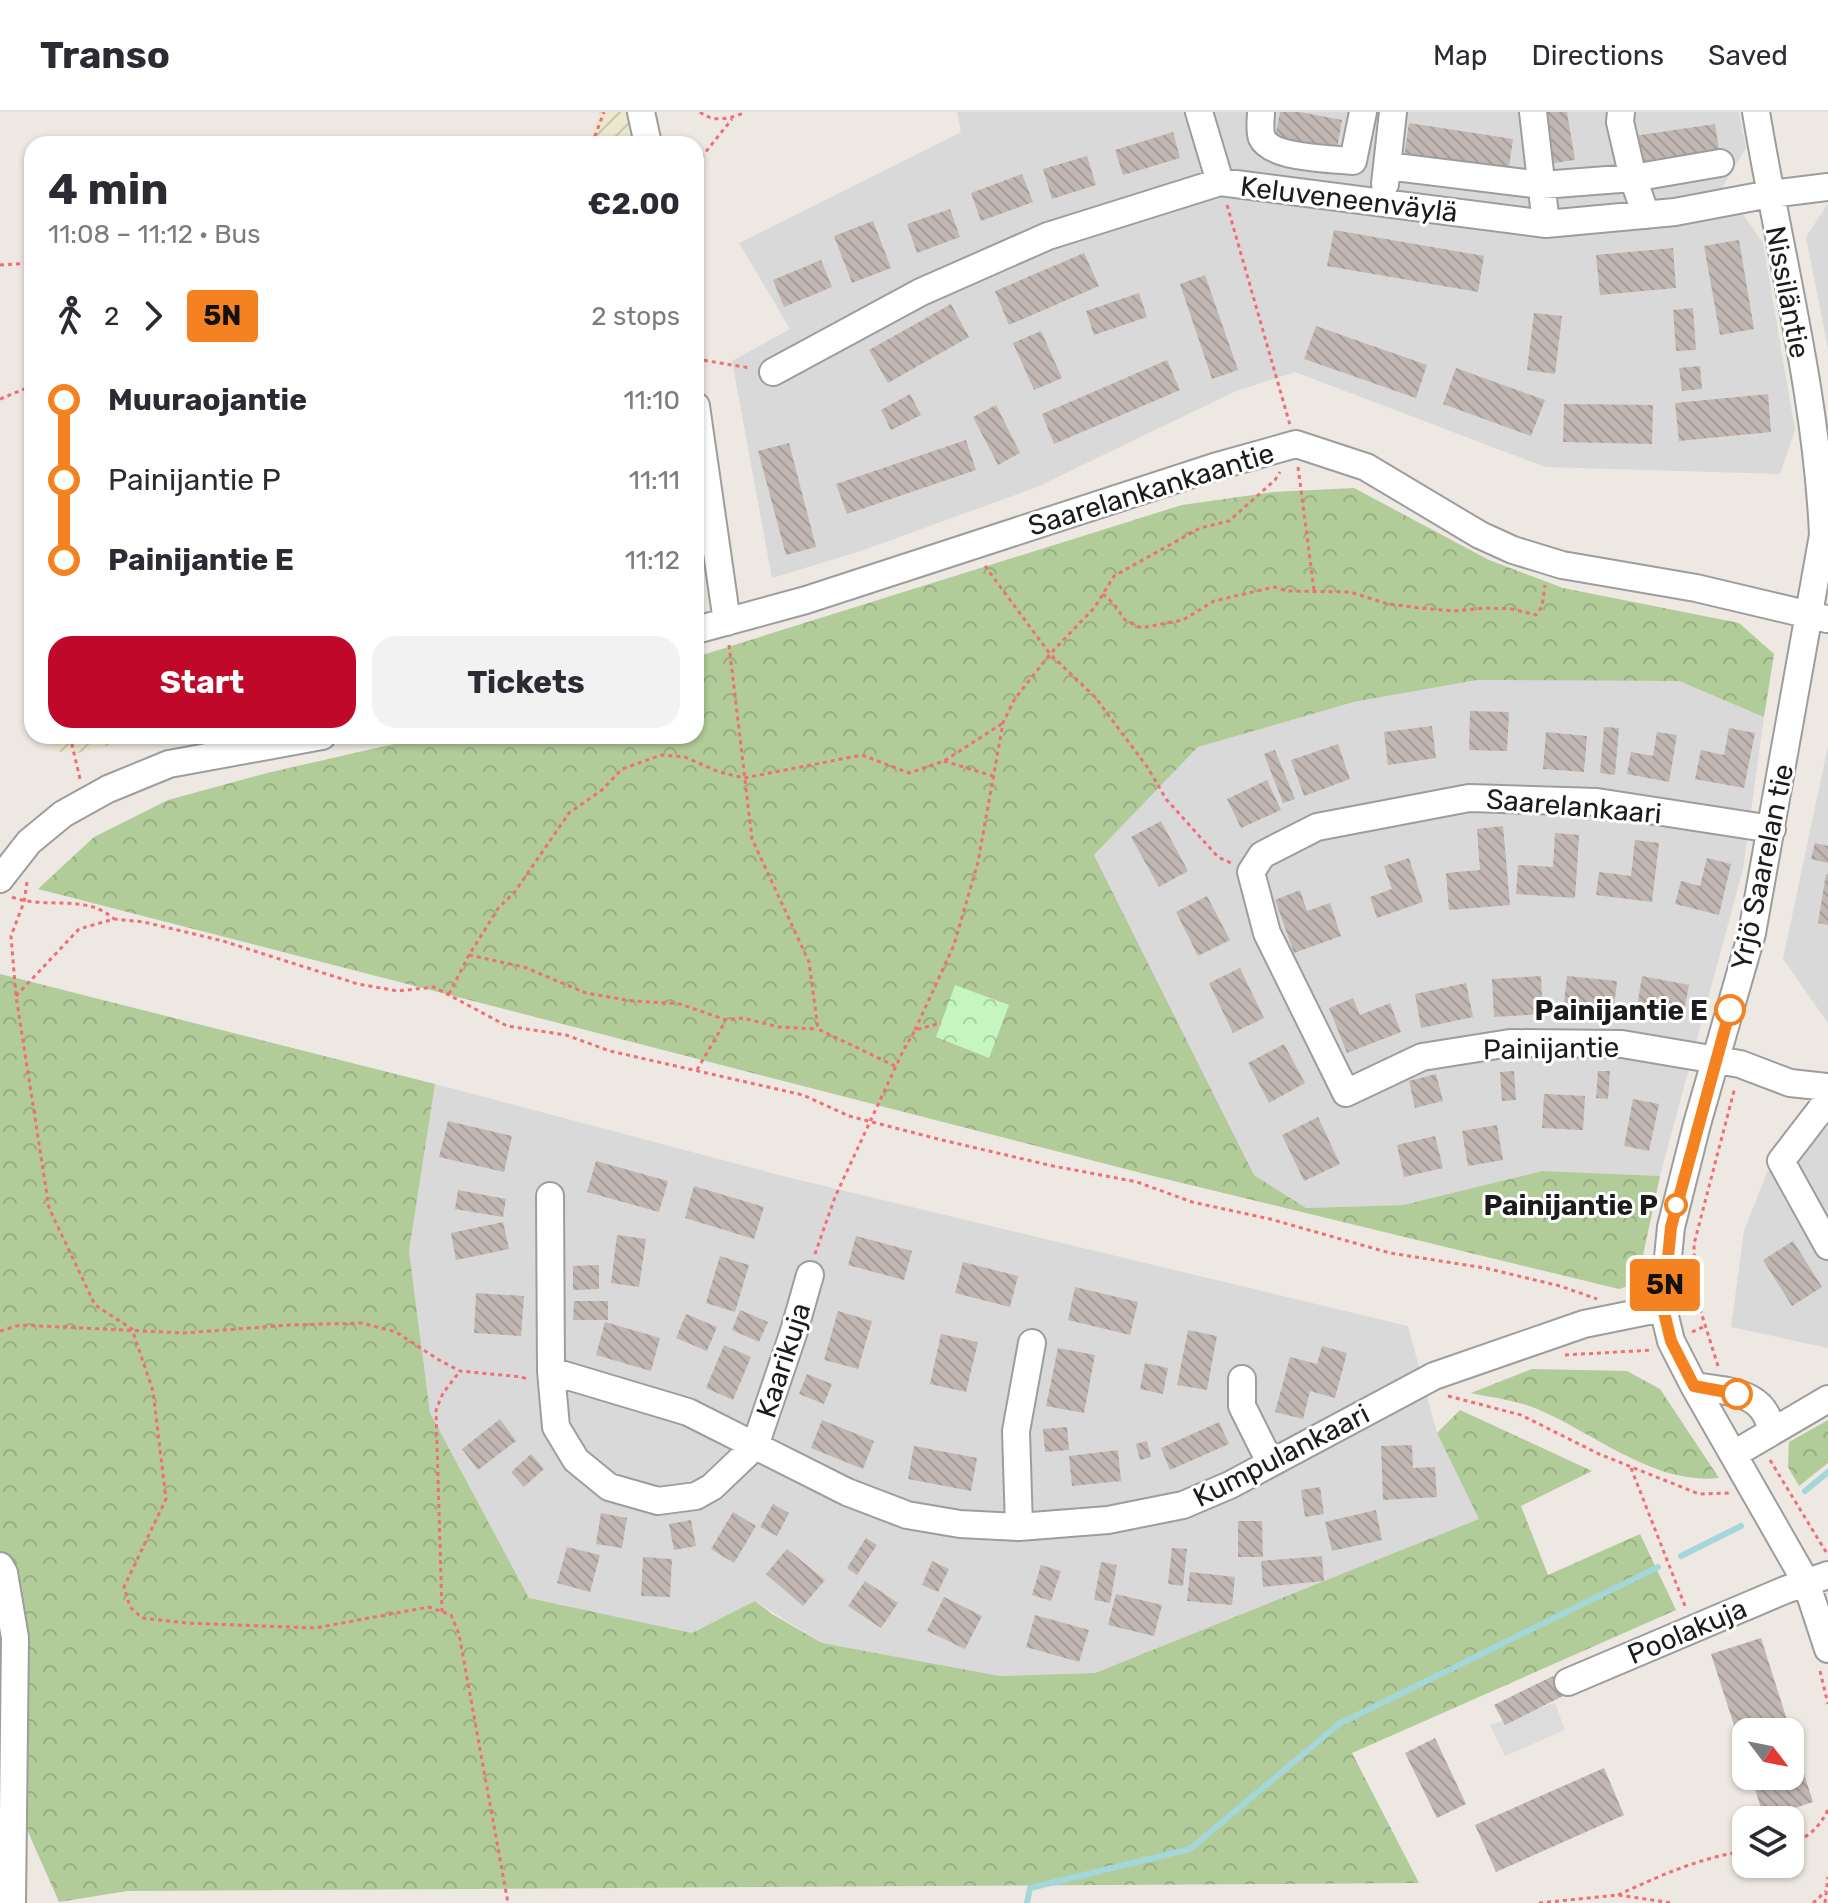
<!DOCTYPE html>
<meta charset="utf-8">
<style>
body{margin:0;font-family:Rubik,sans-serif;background:#f2f2f3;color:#2b2b33;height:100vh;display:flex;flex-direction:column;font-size:30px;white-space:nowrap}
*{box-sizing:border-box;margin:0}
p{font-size:26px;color:#7c7c81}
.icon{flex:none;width:44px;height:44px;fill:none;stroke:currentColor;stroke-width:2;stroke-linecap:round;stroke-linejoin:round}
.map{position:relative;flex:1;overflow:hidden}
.details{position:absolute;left:24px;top:24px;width:680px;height:608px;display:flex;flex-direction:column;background:#fff;border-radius:24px;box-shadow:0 2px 6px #0004}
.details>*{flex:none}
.badge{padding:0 16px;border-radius:6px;font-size:28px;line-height:52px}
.needle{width:52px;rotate:122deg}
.fabs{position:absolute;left:1732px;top:1606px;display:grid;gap:16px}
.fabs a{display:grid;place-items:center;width:72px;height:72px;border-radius:16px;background:#fff;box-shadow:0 2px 6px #0004;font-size:40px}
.map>.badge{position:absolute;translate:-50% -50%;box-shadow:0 0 0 4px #fff}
.legs{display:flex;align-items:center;gap:12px;height:88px;padding:0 24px;font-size:26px}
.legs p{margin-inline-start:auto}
.head{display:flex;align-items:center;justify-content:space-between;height:136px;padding:0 24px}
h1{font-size:44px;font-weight:700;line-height:60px}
.cta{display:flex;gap:16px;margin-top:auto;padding:16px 24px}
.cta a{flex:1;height:92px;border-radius:24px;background:#c0092a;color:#fff;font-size:32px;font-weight:700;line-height:92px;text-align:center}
.cta a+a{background:#f2f2f3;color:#2b2b33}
ul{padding:0 24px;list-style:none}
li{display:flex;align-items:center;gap:28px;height:80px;font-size:30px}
li i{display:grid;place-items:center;width:12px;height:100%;margin:0 10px;background:currentColor}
li i::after{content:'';width:20px;height:20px;margin:-10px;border:6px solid;border-radius:50%;background:#fff}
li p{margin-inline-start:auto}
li:first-child i{background:linear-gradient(#0000 50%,currentColor 0)}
li:last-child i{background:linear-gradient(currentColor 50%,#0000 0)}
header{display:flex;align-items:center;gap:48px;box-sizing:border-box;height:112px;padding:0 40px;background:#fff;border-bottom:2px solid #e1e1e2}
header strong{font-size:38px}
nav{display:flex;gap:44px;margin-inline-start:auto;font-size:28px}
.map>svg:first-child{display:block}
.residential{fill:#dad9d9}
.farmland{fill:url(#farmland-furrows)}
.forest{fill:url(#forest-crowns)}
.park{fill:url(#park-crowns)}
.parking{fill:#dcdcdc}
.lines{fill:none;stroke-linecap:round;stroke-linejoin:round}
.stream{stroke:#a4d7d9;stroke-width:6}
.building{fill:url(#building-back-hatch)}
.minor-casing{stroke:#9d9d9d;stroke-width:30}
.path{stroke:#f36d78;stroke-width:3;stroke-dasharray:4 4;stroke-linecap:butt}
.minor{stroke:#fff;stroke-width:26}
.line-1-casing{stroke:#fff;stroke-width:18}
.line-1{stroke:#f58220;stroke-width:12}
.stop-1-dot{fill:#fff;stroke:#f58220;stroke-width:4}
.labels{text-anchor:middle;stroke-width:6;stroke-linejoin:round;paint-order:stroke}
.street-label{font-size:28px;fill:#1c1c1c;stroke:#fff}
.stop-label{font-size:28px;font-weight:bold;fill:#1c1c1c;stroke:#fff;text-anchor:end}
</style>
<header>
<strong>Transo</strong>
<nav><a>Map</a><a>Directions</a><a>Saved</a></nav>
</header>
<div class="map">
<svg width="1828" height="1791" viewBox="0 0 1828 1791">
<defs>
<pattern id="farmland-furrows" width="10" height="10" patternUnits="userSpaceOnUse" patternTransform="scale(2)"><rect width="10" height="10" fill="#ece8ce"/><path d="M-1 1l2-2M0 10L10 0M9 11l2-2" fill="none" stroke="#cac6b0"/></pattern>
<pattern id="forest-crowns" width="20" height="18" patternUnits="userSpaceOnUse" patternTransform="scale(2)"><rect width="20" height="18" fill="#b1cb99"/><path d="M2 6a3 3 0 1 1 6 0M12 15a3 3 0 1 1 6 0" fill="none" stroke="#98ae83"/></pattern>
<pattern id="park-crowns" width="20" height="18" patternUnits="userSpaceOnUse" patternTransform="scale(2)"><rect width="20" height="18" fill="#c6f6c0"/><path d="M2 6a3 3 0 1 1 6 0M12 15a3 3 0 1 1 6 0" fill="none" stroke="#aad2a4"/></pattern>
<pattern id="building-back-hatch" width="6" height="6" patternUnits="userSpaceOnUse" patternTransform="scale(2)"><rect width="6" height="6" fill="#c1b6b2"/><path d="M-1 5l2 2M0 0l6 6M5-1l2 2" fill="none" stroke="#a59c98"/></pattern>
</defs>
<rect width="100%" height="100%" fill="#ede8e2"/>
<path class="residential" d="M957,0H1739L1746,36L1723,74L1763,131L1795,318L1780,362L1545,355L1295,260L1236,279L1037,375L861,439L772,466L732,249L790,217L739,131L961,20Z
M1827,93H1828V237L1806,125Z
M1477,568L1679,569L1764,605L1743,757L1660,1064L1542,1059L1403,1093L1306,1096L1254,1063L1094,743L1198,635L1355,590Z
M1828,634V911L1783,847Z
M435,972L787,1065L1408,1214L1437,1321L1480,1407L1095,1561L1000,1564L822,1531L755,1489L692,1521L529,1486L430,1302L409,1139Z
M1828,1015V1236L1731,1215L1744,1119L1767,1060Z"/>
<path class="farmland" d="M600,0H625L638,7L641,32H588Z
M51,624H146L78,641L51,639Z"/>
<path class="forest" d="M1354,376L1489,448L1563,476L1739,511L1774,542L1764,605L1679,569L1477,568L1354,590L1198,635L1094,743L1254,1063L1306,1096L1403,1093L1542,1059L1660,1064L1637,1171L1619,1177L1149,1063L38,777L94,725L168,688L267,661L429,624H696V545L1182,393L1273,380Z
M0,862L435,972L409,1139L430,1301L529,1486L692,1521L755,1489L772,1502L822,1531L1000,1564L1095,1561L1479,1407L1437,1321L1460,1298L1592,1359L1521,1394L1548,1463L1640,1422L1676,1498L1352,1641L1419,1771L127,1779L59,1790L14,1688L0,1691Z
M1532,1257L1627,1259L1660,1277L1719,1366C1653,1373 1595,1321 1537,1297C1517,1288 1492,1286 1471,1281Z
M1828,1308V1351L1799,1374L1788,1355L1789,1330Z"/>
<path class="park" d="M955,873L1009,893L989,946L936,925Z"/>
<path class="parking" d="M1555,1591L1565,1618L1505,1644L1490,1613Z"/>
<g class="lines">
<path class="stream" d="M1805,1379L1828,1360
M1681,1444L1741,1414
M1027,1791L1030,1776L1190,1737L1339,1612L1658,1455"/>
</g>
<path class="building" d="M1280,0H1300L1342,8L1337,37L1275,26Z
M1539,0H1567L1575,48L1547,52Z
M1409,11L1513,27L1508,62L1404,46Z
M1715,12L1720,43L1639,55L1634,24Z
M1173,20L1180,46L1123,63L1115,38Z
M1087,44L1096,73L1052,87L1043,57Z
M1022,62L1033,90L981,109L971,81Z
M950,97L960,125L917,141L907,112Z
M873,109L891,156L852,171L834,124Z
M1334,118L1484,144L1478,180L1327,154Z
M1739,128L1754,217L1720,223L1704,134Z
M1673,136L1676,176L1600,183L1596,143Z
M1084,141L1099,174L1009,213L995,179Z
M821,148L832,175L784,195L773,168Z
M1205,163L1238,258L1212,267L1180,172Z
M1139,181L1147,205L1094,223L1086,199Z
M951,192L969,225L888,271L869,238Z
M1693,196L1696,238L1676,239L1673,198Z
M1534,201L1562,204L1555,262L1527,258Z
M1316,214L1427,253L1416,286L1304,247Z
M1041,219L1062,266L1034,278L1013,231Z
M1167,248L1180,278L1054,332L1042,302Z
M1700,254L1702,277L1682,279L1679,256Z
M1456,256L1545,288L1531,324L1443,292Z
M910,282L921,303L891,318L881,298Z
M1768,282L1771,320L1679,329L1675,291Z
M1564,292L1653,293L1652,332L1563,330Z
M996,293L1020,341L998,353L973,305Z
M966,328L976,358L847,402L836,372Z
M789,331L816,435L786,443L758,339Z
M1470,599L1509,600L1507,639L1469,638Z
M1432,614L1436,646L1388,653L1384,620Z
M1604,615L1619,616L1615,663L1600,661Z
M1729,616L1755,621L1744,676L1695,667L1701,638L1724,643Z
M1546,620L1587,624L1584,660L1543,657Z
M1657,620L1677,623L1669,670L1627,662L1631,640L1653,644Z
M1338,632L1350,667L1304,684L1291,648Z
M1275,638L1295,687L1283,691L1264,642Z
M1267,668L1281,698L1241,716L1227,687Z
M1161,709L1188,759L1159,775L1131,725Z
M1503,714L1510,793L1449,798L1446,761L1480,758L1477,717Z
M1555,721L1579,723L1575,786L1516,782L1518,753L1553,755Z
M1635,728L1659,731L1652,790L1596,783L1599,760L1631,764Z
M1815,731L1828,734V751L1811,747Z
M1409,746L1423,790L1377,806L1370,785L1392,777L1384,754Z
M1707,746L1731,752L1719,803L1675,792L1681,769L1700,774Z
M1826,762H1828V813L1818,811Z
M1300,778L1307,799L1330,791L1341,824L1294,841L1275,788Z
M1207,784L1230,828L1198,844L1176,800Z
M1240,856L1264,906L1233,921L1209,871Z
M1541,864L1543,902L1494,905L1492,867Z
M1567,864L1617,869L1613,904L1563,899Z
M1642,864L1689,873L1682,910L1636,901Z
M1466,871L1473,905L1421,916L1415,882Z
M1353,886L1360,903L1390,891L1401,920L1347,941L1329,896Z
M1284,932L1305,971L1269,991L1248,951Z
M1514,959L1516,988L1502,989L1500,960Z
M1598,959H1610L1608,987L1596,986Z
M1436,962L1443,989L1415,996L1409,969Z
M1544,982L1585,984L1583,1018L1542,1016Z
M1633,987L1659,992L1649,1039L1624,1034Z
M1318,1005L1340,1052L1304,1069L1282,1023Z
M448,1009L512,1024L504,1060L439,1045Z
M1497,1013L1503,1048L1468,1054L1462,1019Z
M1435,1024L1443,1056L1404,1065L1397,1033Z
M596,1049L668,1069L659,1100L587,1080Z
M694,1074L764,1095L754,1127L685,1106Z
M458,1078L506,1087L503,1105L455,1097Z
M503,1110L509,1137L456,1148L451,1121Z
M617,1123L646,1127L639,1175L611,1171Z
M856,1124L912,1139L904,1168L848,1153Z
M1793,1129L1822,1175L1792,1194L1763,1148Z
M720,1144L749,1153L735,1200L706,1191Z
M963,1150L1018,1164L1010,1195L955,1181Z
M599,1153V1177L573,1178V1154Z
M1075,1175L1138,1190L1130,1223L1068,1208Z
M476,1181L524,1184L521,1224L474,1221Z
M574,1189H608V1208H573Z
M740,1198L768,1210L759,1230L732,1218Z
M838,1199L872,1209L858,1257L824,1248Z
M686,1202L717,1215L707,1239L676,1226Z
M605,1210L660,1226L651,1259L596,1243Z
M1188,1218L1217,1224L1207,1278L1177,1273Z
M941,1222L978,1230L966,1280L930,1272Z
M724,1233L751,1245L733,1288L706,1276Z
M1322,1234L1347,1241L1335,1286L1310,1279L1303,1307L1275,1300L1290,1245L1317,1252Z
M1058,1236L1095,1243L1084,1301L1046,1294Z
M1145,1251L1168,1256L1163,1282L1140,1277Z
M807,1262L832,1272L824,1292L799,1282Z
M500,1307L516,1329L478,1358L462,1337Z
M822,1308L874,1329L863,1357L811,1336Z
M1219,1310L1229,1332L1170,1358L1161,1336Z
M1067,1315L1069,1338L1045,1340L1043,1317Z
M1147,1329L1151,1345L1140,1348L1136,1332Z
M1412,1333L1413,1356L1435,1355L1437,1385L1383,1388L1381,1334Z
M914,1334L977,1346L971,1379L908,1367Z
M1118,1338L1121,1369L1072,1374L1069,1344Z
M531,1342L544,1357L524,1375L511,1360Z
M1320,1375L1324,1402L1305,1405L1301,1378Z
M773,1392L789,1401L777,1424L760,1415Z
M1376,1398L1382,1428L1332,1439L1325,1410Z
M733,1400L756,1414L734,1451L711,1437Z
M601,1401L627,1406L622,1436L596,1432Z
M691,1408L696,1434L674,1438L669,1412Z
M1238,1409H1262L1263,1445H1238Z
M866,1426L877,1433L857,1463L847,1456Z
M567,1435L600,1443L590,1480L557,1471Z
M1172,1436L1187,1437L1183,1474L1168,1472Z
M787,1437L825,1468L803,1494L766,1462Z
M1322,1444L1324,1469L1263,1475L1261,1449Z
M643,1445L672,1447L670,1485L641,1484Z
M932,1449L949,1457L938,1480L922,1473Z
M1101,1450L1117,1453L1110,1491L1094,1488Z
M1041,1453L1061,1459L1051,1489L1032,1483Z
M1190,1460L1235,1465L1232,1493L1187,1489Z
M865,1469L898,1491L881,1516L848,1494Z
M1116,1482L1162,1493L1154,1524L1108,1513Z
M944,1485L982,1504L965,1537L927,1519Z
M1035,1503L1089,1518L1079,1550L1026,1535Z
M1761,1526L1813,1690L1764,1706L1751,1664H1790V1620H1746L1745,1647L1711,1542Z
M1553,1564L1563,1584L1505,1613L1494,1593Z
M1435,1626L1466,1692L1437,1706L1405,1641Z
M1604,1656L1624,1703L1496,1760L1475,1713Z"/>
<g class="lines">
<g class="minor-casing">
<path id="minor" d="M641,0L648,32
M1199,0L1220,70
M1261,0C1261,7 1259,19 1262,26C1271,46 1332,47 1353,49L1363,0
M1533,0L1546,112
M1621,0L1620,10L1633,66L1720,51
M1756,0C1779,139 1817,283 1823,423L1752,821L1697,1012L1671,1115L1663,1196L1671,1229L1694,1274L1806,1470L1828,1537
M1387,54L1542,73L1633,66L1646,103
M1385,72L1393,0
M773,260L921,180L1048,124L1220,70L1546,112L1675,100L1770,82L1828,75
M696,294L727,510
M696,518L806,488L1214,355L1296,332L1366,355L1480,423L1513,438L1562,453L1696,476L1827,507
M1772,717L1597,690L1469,686L1317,715L1262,743L1251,760L1267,821L1346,981L1422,945L1510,931L1622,932L1740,952L1790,971L1828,975
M0,767L29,730L63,702L108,677L169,652L322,624
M1828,988L1781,1049L1828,1134
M550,1084L551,1259L688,1300L847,1380L907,1403L960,1412L1019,1415L1108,1408L1183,1393L1230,1373L1434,1264L1584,1212L1663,1196
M551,1259L556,1315L576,1348L609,1375L658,1389L696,1384L712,1375L755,1334L794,1219L810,1163
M1242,1267V1294L1270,1350
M1694,1274C1727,1279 1767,1279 1771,1320
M1734,1342L1828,1287
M1019,1415L1016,1319L1032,1231
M0,1454L4,1461L15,1526L12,1791
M1568,1570L1785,1478L1828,1463"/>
</g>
<path class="path" d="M700,0C713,11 732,7 745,0
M592,32L604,0
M696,52L732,7
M1227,93L1290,313
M0,153L32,151
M696,247L750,256
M0,287L32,274
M1298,355L1314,478
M985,454L1050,542L1095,585L1148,656L1166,687L1218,745L1231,751
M1103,482L1113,491L1125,508L1141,516L1183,508L1214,489L1274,475L1288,479L1350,480L1388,492L1420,496L1454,499L1486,496L1512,497L1536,503L1542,495L1545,473
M729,533L752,727L809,850L818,917L895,954
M70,624L80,667
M944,649L993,664
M27,770L24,790L11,824L16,884L49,1096L95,1193L132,1217L153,1279L166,1387L124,1475L130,1495L142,1506L186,1511L315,1516L429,1495L451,1503L459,1522L508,1791
M12,785C46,798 85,781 114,807
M469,843L524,855L586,881L632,889L680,892L726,908L743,906L779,915L817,917
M449,882L469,843L499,795L514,781L569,701L602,678L622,657L661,643L685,645L719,660L744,666L862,643L909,661L944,649L1003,611
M16,884L79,817L114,807L144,810L223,829L358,872L398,879L434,875L507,914L566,923L610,939L803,983L849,1004L942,1028L1053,1054L1137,1070L1192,1090L1270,1107L1390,1141L1485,1156L1560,1174L1597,1187
M915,918L954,833L978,750L1003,611L1014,588L1050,542L1095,495L1114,464L1200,416L1229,409L1275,368L1280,360
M697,958L726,908
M815,1142L835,1085L903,939L915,918L941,911
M0,1219L20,1213L184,1221L290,1213L362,1211L396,1220L439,1248L460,1259L522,1265L529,1268
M1692,1220L1703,1215
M1565,1243L1653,1238
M1718,1254L1695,1181L1694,1132L1735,975
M1448,1284L1521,1303L1599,1342L1699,1382L1729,1381
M1770,1348L1826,1440
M1631,1356L1685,1494
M442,1500L436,1298L443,1281L460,1259
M1820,1559L1828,1592
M1790,1731C1809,1726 1819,1715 1828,1698
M1618,1783C1659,1764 1701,1745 1746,1739
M1539,1791L1618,1783L1672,1791
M1813,1791L1826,1779
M1825,1791L1828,1765"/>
<use href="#minor" class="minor"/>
</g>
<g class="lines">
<g class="line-1-casing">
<path id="line-1" d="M1730,898L1671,1115L1663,1196L1671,1229L1694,1274L1737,1282"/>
</g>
<use href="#line-1" class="line-1"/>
</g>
<g class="stop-1-dot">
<circle cx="1730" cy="898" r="14"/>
<circle cx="1676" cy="1093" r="10"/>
<circle cx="1737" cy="1282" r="14"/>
</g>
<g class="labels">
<g class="street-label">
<text transform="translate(1349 87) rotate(7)" y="10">Keluveneenväylä</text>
<text transform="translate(1788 180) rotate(79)" y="10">Nissiläntie</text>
<text transform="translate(1151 377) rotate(-17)" y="10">Saarelankankaantie</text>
<text transform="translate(1574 694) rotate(5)" y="10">Saarelankaari</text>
<text transform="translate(1762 755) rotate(-78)" y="10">Yrjö Saarelan tie</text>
<text transform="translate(1551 936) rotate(-1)" y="10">Painijantie</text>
<text transform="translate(783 1248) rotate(-72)" y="10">Kaarikuja</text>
<text transform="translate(1281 1343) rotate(-27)" y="10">Kumpulankaari</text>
<text transform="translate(1687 1519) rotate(-23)" y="10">Poolakuja</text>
</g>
<g class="stop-label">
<text x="1708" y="908">Painijantie E</text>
<text x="1658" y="1103">Painijantie P</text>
</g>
</g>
</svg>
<div class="fabs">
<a><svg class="needle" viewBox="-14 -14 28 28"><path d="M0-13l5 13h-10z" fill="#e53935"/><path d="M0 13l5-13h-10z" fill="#7c7c81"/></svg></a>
<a><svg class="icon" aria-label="layers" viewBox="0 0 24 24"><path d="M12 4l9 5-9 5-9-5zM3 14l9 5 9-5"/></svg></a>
</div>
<b class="badge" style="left:1665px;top:1173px;background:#f58220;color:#111">5N</b>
<section class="details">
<div class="head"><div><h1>4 min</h1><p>11:08 – 11:12 · Bus</p></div><b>€2.00</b></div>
<div class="legs"><svg class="icon" aria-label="walk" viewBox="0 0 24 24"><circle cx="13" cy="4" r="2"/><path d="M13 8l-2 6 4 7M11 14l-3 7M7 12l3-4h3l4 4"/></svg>2<svg class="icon" aria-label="forward" viewBox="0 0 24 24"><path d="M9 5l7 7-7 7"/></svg><b class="badge" style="background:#f58220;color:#111">5N</b><p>2 stops</p></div>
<ul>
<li><i style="color:#f58220"></i><b>Muuraojantie</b><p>11:10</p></li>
<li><i style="color:#f58220"></i><span>Painijantie P</span><p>11:11</p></li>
<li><i style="color:#f58220"></i><b>Painijantie E</b><p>11:12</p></li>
</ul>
<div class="cta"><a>Start</a><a>Tickets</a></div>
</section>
</div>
